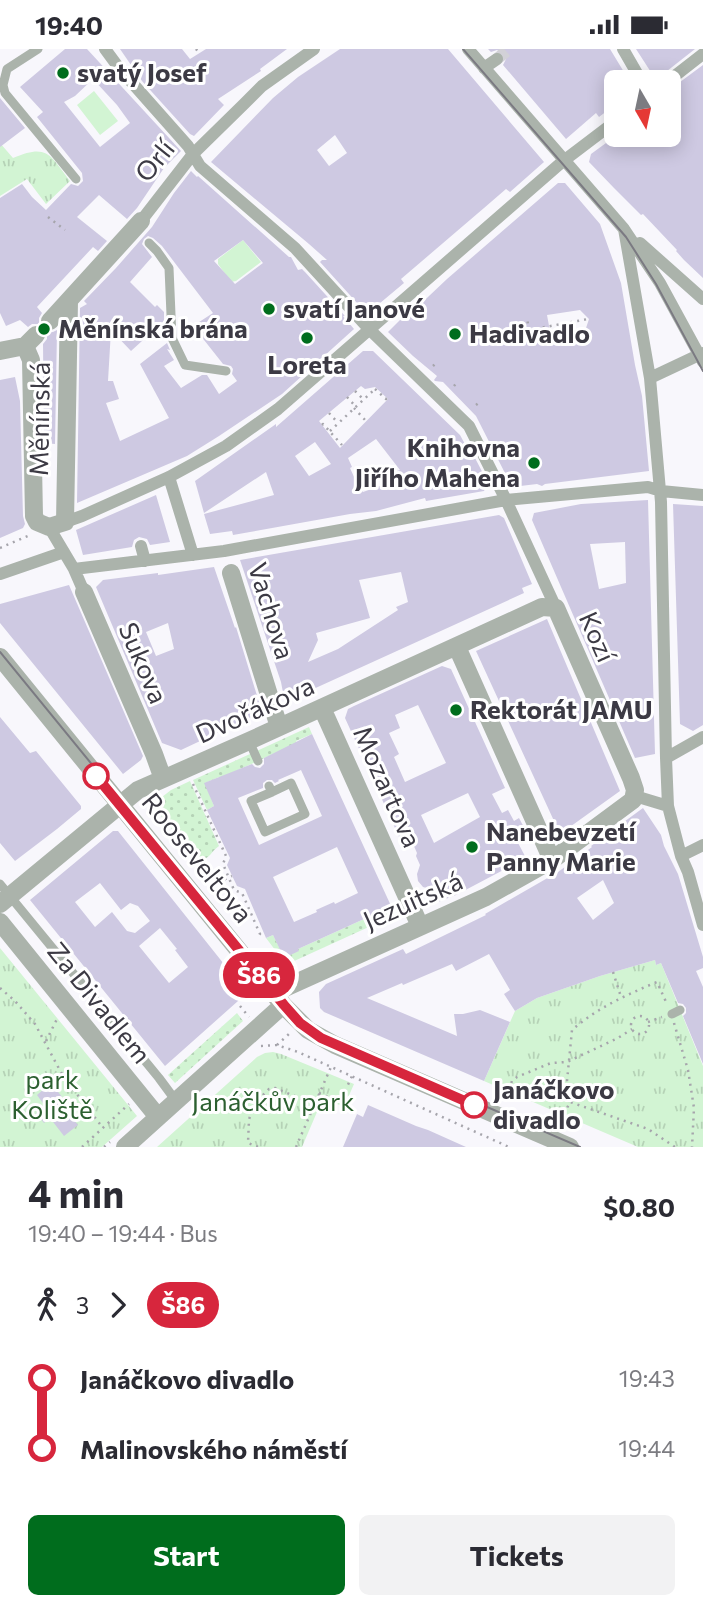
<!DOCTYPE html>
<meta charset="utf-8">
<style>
body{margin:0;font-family:Commissioner,sans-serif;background:#f2f2f3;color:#2b2b33;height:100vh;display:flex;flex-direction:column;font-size:26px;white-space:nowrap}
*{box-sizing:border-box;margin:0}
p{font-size:23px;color:#7c7c81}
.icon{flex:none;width:38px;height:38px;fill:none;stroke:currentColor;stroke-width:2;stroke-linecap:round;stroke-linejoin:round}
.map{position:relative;height:1098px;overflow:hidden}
.side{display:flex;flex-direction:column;background:#fff;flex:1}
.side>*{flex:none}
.badge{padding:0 14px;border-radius:23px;font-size:24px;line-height:46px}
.needle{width:46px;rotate:171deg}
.fabs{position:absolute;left:604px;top:21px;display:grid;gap:14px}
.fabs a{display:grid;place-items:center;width:77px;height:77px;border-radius:10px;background:#fff;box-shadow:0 4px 18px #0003;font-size:35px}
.map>.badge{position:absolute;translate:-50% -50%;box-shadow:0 0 0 4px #fff}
.legs{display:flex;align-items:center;gap:10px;height:77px;padding:0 28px;font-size:23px}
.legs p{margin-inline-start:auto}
.head{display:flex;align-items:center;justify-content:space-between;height:119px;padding:0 28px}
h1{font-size:38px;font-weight:700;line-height:52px}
.cta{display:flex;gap:14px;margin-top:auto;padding:14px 28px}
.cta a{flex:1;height:80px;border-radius:10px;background:#006d1d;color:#fff;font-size:28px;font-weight:700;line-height:80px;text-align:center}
.cta a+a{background:#f2f2f3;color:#2b2b33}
ul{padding:0 28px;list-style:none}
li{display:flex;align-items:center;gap:24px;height:70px;font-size:26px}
li i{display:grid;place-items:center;width:10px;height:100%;margin:0 9px;background:currentColor}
li i::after{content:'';width:18px;height:18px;margin:-9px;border:5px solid;border-radius:50%;background:#fff}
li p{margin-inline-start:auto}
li:first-child i{background:linear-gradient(#0000 50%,currentColor 0)}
li:last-child i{background:linear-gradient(currentColor 50%,#0000 0)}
.status{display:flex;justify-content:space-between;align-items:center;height:49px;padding:0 35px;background:#fff;direction:ltr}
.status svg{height:19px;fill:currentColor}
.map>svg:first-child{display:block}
.grass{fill:url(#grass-dots)}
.park{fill:url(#park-tufts)}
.garden{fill:#d2f4d3}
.building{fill:#cec9e2;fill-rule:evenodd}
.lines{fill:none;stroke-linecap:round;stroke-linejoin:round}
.pedestrian-tunnel{stroke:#d2d1d7;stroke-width:12;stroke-dasharray:12 6;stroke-linecap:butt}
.path{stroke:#a6a5ac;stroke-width:2.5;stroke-dasharray:2 5;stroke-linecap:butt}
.service{stroke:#abb3ab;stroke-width:9}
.pedestrian{stroke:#abb3ab;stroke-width:12}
.minor{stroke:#abb3ab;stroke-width:18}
.tram{stroke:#7b7a82;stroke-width:2}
.line-1-casing{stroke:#fff;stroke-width:16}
.line-1{stroke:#d7263d;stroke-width:10}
.poi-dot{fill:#006d1d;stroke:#fff;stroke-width:2.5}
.stop-1-dot{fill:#fff;stroke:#d7263d;stroke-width:3.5}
.labels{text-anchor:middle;stroke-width:6;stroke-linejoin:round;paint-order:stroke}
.poi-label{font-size:26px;font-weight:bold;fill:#3c3a44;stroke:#fff;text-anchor:start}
.street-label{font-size:26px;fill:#3c3a44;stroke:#fff}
.park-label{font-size:26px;fill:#2c6030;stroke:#fff}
.stop-label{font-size:26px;font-weight:bold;fill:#3c3a44;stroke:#fff;text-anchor:start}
</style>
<div class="status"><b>19:40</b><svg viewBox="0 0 49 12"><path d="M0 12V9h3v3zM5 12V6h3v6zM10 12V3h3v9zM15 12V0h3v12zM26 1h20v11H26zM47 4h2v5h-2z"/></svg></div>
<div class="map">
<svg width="703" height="1098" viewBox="0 0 703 1098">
<defs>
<pattern id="grass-dots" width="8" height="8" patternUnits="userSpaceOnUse" patternTransform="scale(1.75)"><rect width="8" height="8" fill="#d2f4d3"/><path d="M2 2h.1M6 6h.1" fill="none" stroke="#b5d2b6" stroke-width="1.8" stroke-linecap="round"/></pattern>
<pattern id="park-tufts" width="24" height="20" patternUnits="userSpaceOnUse" patternTransform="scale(1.75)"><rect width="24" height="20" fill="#d2f4d3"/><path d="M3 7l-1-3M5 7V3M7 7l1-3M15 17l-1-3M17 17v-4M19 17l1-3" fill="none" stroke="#b5d2b6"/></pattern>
</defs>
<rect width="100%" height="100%" fill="#f8f7fc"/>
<path class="grass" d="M309,678L312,685L296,692L297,694L221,729L219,728L205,734L214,757L207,761L193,731Z
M190,732L219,797C210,803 210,812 197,810L161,767L164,756L161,750L162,748L171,741Z
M392,859L395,866L292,913L282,910L266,889L273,886L284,908L298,902V900L375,865Z
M237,964L243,972L175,1034L168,1026Z"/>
<path class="park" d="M0,94L13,109C48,94 50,106 70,132L46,155L27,130L0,147Z
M0,899L137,1067L102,1098H0Z
M655,911L656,916L661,914L703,1017V1098H638L484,1032L515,962L537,949L600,927Z
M273,1003L281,1005L354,1035L344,1058L323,1049L302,1098H157L257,1008L265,1004Z"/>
<path class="garden" d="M94,42L118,72L100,86L77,56Z
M243,191L261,213L236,232L231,233L218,215V210Z"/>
<path class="building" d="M65,0H87L181,102L164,119L137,159L127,170L99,146L77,168L107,192L98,202L93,198L37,258L42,264L39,269V275H32L28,278L20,271L6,277L0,264V149L22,135L32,148L46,161L71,135L78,137L83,132L82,124L37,68L43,63L20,38ZM93,30L117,56L130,74L100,98L64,53L75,47Z
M120,0H182L190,10L206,0H287L260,20L261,22L218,50L224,56L194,87L190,85L142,32Z
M340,0H448L544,113L510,143L506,140L484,159L401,230L404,234L367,265L320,213L322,211H327L309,195L211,113L273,49L298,28ZM335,86L347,104L329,117L317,101Z
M488,0H610L630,33H616V55L599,68L596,64L566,90L503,16L506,10L504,5L497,1L491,3Z
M636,0H695L662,26L659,30L656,31Z
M703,16V229L684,211L676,202L677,201L643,165L641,166L614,139L589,113L591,105L617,86H668V42Z
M0,49L25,79L0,98Z
M191,122L197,128L198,127L289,208H291L298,221L302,220L305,223L345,267H343L354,280L282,345L219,387L187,407L77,454L80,259L87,255L84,252L116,219L152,178L174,144ZM148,187L153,189L162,197L213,264L193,277L223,315L231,317L233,320L232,325L237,332L219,345L207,326H202L181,339L164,317L174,311L167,300L170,301L167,294L140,315L169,369L120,392L106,354L119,350L113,332H108L111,281L131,302L164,272V263L157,256L155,258L130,233L152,208L142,195L144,190ZM243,191L263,214L235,235L214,212Z
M558,134H565L600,175L621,234L635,316L642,347L649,422L545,435L542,437L537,435L512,438L476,367L443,333L435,332L434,331L437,327L413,307L388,283L408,263L410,265L447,230ZM580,261L589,270L585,282L551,288L547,266Z
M57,281L55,395L44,394L43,295L47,290V283H53Z
M363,302H373L460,386L472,408L475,409L488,434L484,442L426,452L425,449L376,462L350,465L250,483L233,486L232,482L210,485L204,465L274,446L266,423L204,464L195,432L276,375V378ZM361,337L365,340L375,338L388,350L340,399L319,372ZM376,390L400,421L388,425L391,433L363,443L361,438L359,439L350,419L352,418L348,409ZM315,393L331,415L309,427L295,407Z
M15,328L20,352L23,467L25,475L23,479L0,489V331Z
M156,446L170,493L150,496L147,490L139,488L134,491L132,498L83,506L76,481Z
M648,451L655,705L635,709L532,471L534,464L581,455ZM625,493L626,534L599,540L590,495Z
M673,455L703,457V676L693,682L680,675Z
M499,466L504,469L532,535L522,539L524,544L298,647L290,651L284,649L281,633L240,511ZM401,523L408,553L396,558L398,561L338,600L308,613L318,591L316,584L370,569L359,531Z
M214,518L235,579L236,578L262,663L181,701L162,694L96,538L103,531L158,524V526ZM168,574L174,600L156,607L146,583Z
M69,536L143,707L141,711L123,725L0,574V555Z
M547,570L620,742L560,785L476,602Z
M442,617L451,620L505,739L492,745L502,764L508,761L514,772L519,769L528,786L517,792L526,809L523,811L525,813L511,821L509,818L456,846L438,853L437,842L423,838L418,832L417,825L420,816L416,807L417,804L409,786L400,790L345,669L348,660L354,657ZM418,656L446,714L405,733L394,708L399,705L389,684L400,679L395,666ZM468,744L480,768L434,794L421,766Z
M0,668L30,704L36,702L81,757V760L57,780L15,812L0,794Z
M312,685L392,859L376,867L375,865L298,900L299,902L284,909L273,886L266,889L245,840L237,837L227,816L230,809L207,761L214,757L204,734L252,715L255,718L260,719L264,715V709ZM301,721L322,767L259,796L238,749L263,739V734L267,731H272L275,734L279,732L278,731ZM337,798L358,844L335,855L334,853L316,861L317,863L294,873L273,828Z
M643,759L661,786L664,797L678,825L703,908V919L696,922L703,938V1015L683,967L686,964V959L683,955L678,954L661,914L656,916L655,911L600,927L537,949L515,962L504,945L510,941L489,905L456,922L452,915L403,936L402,934L367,949L457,987L454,965H463L480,961L510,973L484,1032L324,963L320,959L319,943L326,935L403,900L406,905L486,866L485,865L558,823L592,798L591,797ZM603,831L614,854L593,871L577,849Z
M113,782H118L247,944L165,1017L30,851ZM100,834L121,861L130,854L138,857L150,872L135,884L127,882L112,863L95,878L75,853ZM160,879L177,900L175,901L188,918L169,934L139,897Z
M51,1034L74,1063L70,1066L78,1076L64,1087L50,1069L44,1074L36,1064L45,1057L37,1046Z
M368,1056L416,1077L428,1081L466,1098H343L357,1065L363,1068Z"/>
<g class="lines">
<path class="pedestrian-tunnel" d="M497,10L509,0"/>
<path class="path" d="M196,0L199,4
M48,168L65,181
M529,281L588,270
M527,286L530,285L527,270
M433,317L437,313
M454,337L458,332
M375,340L386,350L387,349
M355,342L364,351
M347,348L356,358
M476,356L481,352
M354,359L366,372
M329,364L338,374
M322,376L323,375L342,396
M330,382L376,339
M0,499L30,486
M193,735L226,807L223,815L234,841L242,844L260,885L256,888
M212,836L232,827
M613,923L621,948
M0,939L15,952L35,975L63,1027L103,1079
M240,957L249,968
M631 976a9 9 0 1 1 18 0a9 9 0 1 1-18 0Z
M648,973L662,968
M674,974L688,1021L694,1059L692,1098
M46,992L58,968
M277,996L290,984
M261,997L277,996L298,1003L509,1098
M319,1044L340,1053L352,1027
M506,1047L512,1032L517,1028L551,1014L567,1013L618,989L632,980
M570,1053L567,1032L572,981C597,959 626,946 657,933L667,955
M561,1071L570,1053L648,1080L675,1098
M82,1098L129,1055
M104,1098L110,1093
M258,1098L248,1094L249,1071L251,1063L256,1053L269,1040L275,1039L314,1055
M296,1098L331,1018"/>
<path class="service" d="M38,0L7,20L3,36L5,44L76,130
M149,194L157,202L169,219L172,289L185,316L226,322
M249,692L258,712
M269,737L272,743L251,752L265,783L305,765L291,734L272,743
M0,835L159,1029L176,1052
M672,965L680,961"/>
<path class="pedestrian" d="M105,0L119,19L188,97L200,117L295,199L370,281L469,377L506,451L556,559
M468,0L624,180L660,234L703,313
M623,0L642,33
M484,19L497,10
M667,33L703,5
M141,172L193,105L244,55L262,37L314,0
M624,180L650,329L661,453L666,709L668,757L681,807L688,823L703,876
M640,194L703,250
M650,329L703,304
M169,428L193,506
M65,473L82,467L169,428L226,397L278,360L562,113L616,72
M49,478L74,520L84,543
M141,497L145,512
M74,520L224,502L506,451L648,438L661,442L703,446
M0,525L64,503
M666,709L703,688
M635,747L668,757
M681,807L703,796"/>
<path class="minor" d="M50,272L141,172
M25,297L31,311L34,467L37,473L49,478L65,473L69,252
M0,302L25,297L36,286
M231,524L279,678
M84,543L154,705L163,730
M457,598L552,811
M0,608L283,956L308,981L335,996L570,1098
M322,659L420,877
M0,855L138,741L249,692L542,558L556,559L631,729L635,741L633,751L552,811L486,848L278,942L273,943
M0,873L158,1068
M125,1098L283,956"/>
<path class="tram" d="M463,0L626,188L656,235L703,322
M0,603L287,954C301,970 317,983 336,993L580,1098"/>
</g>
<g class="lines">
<g class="line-1-casing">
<path id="line-1" d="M96,727L284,956L300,974L321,989L474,1056"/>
</g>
<use href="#line-1" class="line-1"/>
</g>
<g class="poi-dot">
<circle cx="63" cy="24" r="7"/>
<circle cx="269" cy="260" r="7"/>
<circle cx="44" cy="280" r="7"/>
<circle cx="455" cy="285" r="7"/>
<circle cx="307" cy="289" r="7"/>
<circle cx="534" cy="414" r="7"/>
<circle cx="456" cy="661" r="7"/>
<circle cx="472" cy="798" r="7"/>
</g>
<g class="stop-1-dot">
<circle cx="96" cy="727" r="12"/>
<circle cx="474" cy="1056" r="12"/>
</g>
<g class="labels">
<g class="poi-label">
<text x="77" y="33">svatý Josef</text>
<text x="283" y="269">svatí Janové</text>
<text x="58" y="289">Měnínská brána</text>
<text x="469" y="294">Hadivadlo</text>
<text x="307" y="325" text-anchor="middle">Loreta</text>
<text x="520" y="408" text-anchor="end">Knihovna<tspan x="520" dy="30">Jiřího Mahena</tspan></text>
<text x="470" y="670">Rektorát JAMU</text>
<text x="486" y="792">Nanebevzetí<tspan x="486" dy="30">Panny Marie</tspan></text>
</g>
<g class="street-label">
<text transform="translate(155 112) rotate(-51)" y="9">Orlí</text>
<text transform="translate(40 370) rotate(-89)" y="9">Měnínská</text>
<text transform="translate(271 562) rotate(73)" y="9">Vachova</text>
<text transform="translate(597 588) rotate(66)" y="9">Kozí</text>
<text transform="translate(143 614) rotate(67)" y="9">Sukova</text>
<text transform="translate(255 661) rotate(-24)" y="9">Dvořákova</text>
<text transform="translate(387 738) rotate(66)" y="9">Mozartova</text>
<text transform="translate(197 809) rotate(51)" y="9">Rooseveltova</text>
<text transform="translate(413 852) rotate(-24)" y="9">Jezuitská</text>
<text transform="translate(99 954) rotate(51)" y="9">Za Divadlem</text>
</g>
<g class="park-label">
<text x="52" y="1040">park<tspan x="52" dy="30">Koliště</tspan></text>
<text x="273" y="1062">Janáčkův park</text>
</g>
<g class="stop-label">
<text x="493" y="1050">Janáčkovo<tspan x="493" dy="30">divadlo</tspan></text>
</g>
</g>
</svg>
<div class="fabs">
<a><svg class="needle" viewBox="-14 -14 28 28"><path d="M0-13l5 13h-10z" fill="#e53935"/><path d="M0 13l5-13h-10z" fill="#7c7c81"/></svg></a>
</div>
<b class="badge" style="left:259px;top:926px;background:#d7263d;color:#fff">Š86</b>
</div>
<section class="side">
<div class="head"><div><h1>4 min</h1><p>19:40 – 19:44 · Bus</p></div><b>$0.80</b></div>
<div class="legs"><svg class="icon" aria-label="walk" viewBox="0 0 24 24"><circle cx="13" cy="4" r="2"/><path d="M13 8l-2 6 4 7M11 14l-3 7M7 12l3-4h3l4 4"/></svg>3<svg class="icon" aria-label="forward" viewBox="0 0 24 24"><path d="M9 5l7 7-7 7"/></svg><b class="badge" style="background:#d7263d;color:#fff">Š86</b></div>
<ul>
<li><i style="color:#d7263d"></i><b>Janáčkovo divadlo</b><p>19:43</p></li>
<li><i style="color:#d7263d"></i><b>Malinovského náměstí</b><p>19:44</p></li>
</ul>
<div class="cta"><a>Start</a><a>Tickets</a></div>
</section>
